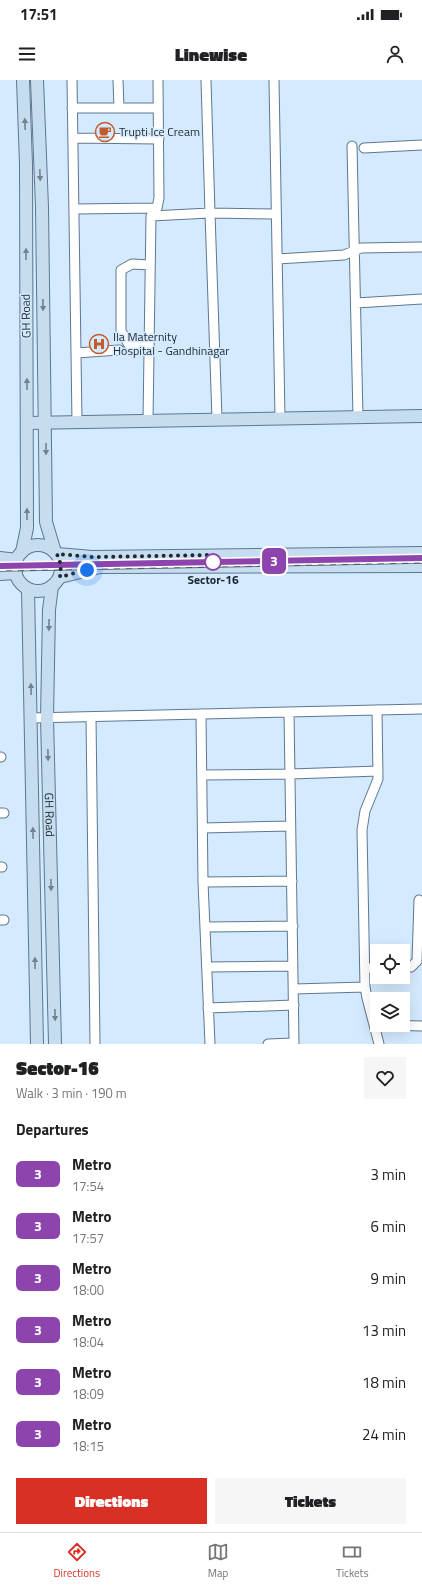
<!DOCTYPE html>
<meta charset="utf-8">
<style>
body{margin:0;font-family:"Titillium Web",sans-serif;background:#f6f6f6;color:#202124;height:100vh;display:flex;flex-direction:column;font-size:15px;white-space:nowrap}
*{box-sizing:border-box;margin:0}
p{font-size:13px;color:#757577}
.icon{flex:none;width:22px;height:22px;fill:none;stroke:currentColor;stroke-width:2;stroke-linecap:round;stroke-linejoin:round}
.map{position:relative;height:964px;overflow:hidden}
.sheet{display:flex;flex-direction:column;background:#fff;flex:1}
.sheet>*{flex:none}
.badge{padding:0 8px;border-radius:6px;font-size:14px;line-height:26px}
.controls{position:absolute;left:370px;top:864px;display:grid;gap:8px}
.controls a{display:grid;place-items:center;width:40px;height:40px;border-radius:0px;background:#fff;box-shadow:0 4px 16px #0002;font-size:20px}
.you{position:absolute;width:20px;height:20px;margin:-10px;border:3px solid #fff;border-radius:50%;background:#1a73e8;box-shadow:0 0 0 6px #1a73e833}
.map>.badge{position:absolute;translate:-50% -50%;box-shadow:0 0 0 2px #fff}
h2{padding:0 16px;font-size:15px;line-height:36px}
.round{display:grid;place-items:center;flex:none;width:42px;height:42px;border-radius:0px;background:#f6f6f6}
.overview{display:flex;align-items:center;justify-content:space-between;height:68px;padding:0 16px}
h1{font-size:19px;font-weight:800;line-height:30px}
.cta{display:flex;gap:8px;margin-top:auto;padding:8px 16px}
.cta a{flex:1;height:46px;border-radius:0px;background:#d93025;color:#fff;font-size:16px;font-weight:800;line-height:46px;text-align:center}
.cta a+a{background:#f6f6f6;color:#202124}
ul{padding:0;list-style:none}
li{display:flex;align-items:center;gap:12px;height:52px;padding:0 16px}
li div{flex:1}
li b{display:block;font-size:15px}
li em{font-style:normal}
li .badge{min-width:44px;font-weight:700;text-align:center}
.status{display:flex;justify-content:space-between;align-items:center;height:28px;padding:0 20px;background:#fff;direction:ltr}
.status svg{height:11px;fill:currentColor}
header{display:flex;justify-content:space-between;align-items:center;height:52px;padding:0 16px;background:#fff;font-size:18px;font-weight:800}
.dock{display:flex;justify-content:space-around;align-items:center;height:56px;border-top:1px solid #e0e0e0;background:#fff;font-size:11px;color:#757577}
.dock a{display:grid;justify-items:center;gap:2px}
.dock .active{color:#d93025}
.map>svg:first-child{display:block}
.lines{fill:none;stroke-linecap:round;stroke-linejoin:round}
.street-casing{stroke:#5f778d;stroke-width:11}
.secondary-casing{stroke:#5f778d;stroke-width:14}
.street{stroke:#fff;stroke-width:9}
.secondary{stroke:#c6dcef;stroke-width:12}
.rail-casing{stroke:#505d69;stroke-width:3.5}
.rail{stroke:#d4eafe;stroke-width:2;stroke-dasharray:6;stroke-linecap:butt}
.oneway{fill:#728290}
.line-casing{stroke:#fff;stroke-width:9}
.line{stroke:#8e44ad;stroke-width:6}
.walk{stroke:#1f2932;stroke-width:4;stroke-dasharray:0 7.2}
.stop-dot{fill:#fff;stroke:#8e44ad;stroke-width:2}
.labels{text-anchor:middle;stroke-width:3;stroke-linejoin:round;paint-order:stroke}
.poi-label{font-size:12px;fill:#1f2932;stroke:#d4eafe;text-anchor:start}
.street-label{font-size:12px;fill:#1f2932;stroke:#d4eafe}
.stop-label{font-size:12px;font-weight:bold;fill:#1f2932;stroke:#d4eafe}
</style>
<div class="status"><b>17:51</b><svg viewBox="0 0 49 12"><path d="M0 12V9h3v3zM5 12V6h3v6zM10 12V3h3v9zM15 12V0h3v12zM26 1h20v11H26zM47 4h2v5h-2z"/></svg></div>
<header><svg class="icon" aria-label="menu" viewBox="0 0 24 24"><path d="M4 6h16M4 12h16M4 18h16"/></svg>Linewise<svg class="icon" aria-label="person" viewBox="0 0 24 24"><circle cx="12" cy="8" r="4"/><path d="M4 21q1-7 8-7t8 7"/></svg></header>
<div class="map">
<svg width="422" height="964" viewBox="0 0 422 964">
<rect width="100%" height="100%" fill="#d4eafe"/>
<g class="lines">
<g class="street-casing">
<path id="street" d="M72,0L77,342
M118,0L119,28
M158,0L159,118L157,128L151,136L210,133L217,339
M206,0L210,133L276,134
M274,0L280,338
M72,28H158
M73,58L159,59
M352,66L358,337
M364,68L422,65
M74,129L157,128
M277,179L344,175L361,168L422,167
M356,223L422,219
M149,267L129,265L121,251V190L132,184L150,185
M76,273L119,270
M148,341L151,136
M377,630L378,699L365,731L362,750L365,907L367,918L379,964
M289,632L294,964
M201,634L203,802L210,964
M91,637L95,964
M31,638L422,629
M0,677H1
M202,695L291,694L378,691
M0,733H4
M203,748L290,746
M0,787H2
M203,802L292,801
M0,840H4
M205,847L293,846
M207,887L293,886
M403,887H411L417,881L419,820
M365,888H377
M294,909L365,907
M208,928L294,925
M381,945L422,946
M268,964L294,963"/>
</g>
<g class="secondary-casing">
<g id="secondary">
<path d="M37,0L42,127L46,442L55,472"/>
<path d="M27,343L422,336"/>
<circle cx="38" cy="488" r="23"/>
<path d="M22,472L27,448L26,84L23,0"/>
<path d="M57,474L92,477L422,473"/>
<path d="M0,478L17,480"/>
<path d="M0,494L16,493"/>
<path d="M60,497L100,487L422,486"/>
<path id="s1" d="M52,506L49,530L47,638L55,964"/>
<path d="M28,509L37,964"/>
</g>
</g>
<use href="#street" class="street"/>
<use href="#secondary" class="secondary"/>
<g class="rail-casing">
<path id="rail" d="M0,490L422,482"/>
</g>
<use href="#rail" class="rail"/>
</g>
<defs><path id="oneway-solid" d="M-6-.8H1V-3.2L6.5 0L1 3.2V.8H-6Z"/></defs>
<g class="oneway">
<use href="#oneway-solid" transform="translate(25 44) rotate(-92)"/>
<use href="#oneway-solid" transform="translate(40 95) rotate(88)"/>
<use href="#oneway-solid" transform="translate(26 174) rotate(-90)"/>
<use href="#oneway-solid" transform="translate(43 225) rotate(89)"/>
<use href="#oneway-solid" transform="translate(27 304) rotate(-91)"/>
<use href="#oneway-solid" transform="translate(46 369) rotate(90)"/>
<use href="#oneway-solid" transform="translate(27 434) rotate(-90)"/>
<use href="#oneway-solid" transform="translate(49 545) rotate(91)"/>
<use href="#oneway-solid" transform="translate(31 609) rotate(-91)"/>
<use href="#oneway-solid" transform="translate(48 675) rotate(89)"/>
<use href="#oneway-solid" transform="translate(33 753) rotate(-91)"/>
<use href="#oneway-solid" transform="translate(51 805) rotate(89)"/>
<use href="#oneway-solid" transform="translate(35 883) rotate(-91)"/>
<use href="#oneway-solid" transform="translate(55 935) rotate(89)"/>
</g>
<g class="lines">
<g class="line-casing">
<path id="line" d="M0,486L422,478"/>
</g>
<use href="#line" class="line"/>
<path class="walk" d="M87,490L60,497L61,485L57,474L92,477L212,475L213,482"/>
</g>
<defs>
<g id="cafe-ring" transform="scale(1)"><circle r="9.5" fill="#d4eafe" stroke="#c25c2e" stroke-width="1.5"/><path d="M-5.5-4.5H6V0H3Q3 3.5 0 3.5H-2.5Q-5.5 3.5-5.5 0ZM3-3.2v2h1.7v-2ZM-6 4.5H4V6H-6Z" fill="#c25c2e"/></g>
<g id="hospital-ring" transform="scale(1)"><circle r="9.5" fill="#d4eafe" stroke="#c25c2e" stroke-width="1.5"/><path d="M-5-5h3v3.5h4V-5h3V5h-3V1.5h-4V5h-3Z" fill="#c25c2e"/></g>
</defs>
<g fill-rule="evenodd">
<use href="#cafe-ring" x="105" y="52"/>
<use href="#hospital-ring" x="99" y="264"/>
</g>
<circle class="stop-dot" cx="213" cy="482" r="8"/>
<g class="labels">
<g class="poi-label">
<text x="119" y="56">Trupti Ice Cream</text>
<text x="113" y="261">Ila Maternity<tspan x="113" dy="14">Hospital - Gandhinagar</tspan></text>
</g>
<g class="street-label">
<text transform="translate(26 236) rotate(-91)" y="4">GH Road</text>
<text dy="4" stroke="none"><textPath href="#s1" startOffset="229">GH Road</textPath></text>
</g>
<g class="stop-label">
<text x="213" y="504">Sector-16</text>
</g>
</g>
</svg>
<div class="controls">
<a><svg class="icon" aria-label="locate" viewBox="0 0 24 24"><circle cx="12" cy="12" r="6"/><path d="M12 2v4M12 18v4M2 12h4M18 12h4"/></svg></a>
<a><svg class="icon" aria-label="layers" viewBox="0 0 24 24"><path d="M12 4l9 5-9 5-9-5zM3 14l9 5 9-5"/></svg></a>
</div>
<div class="you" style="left:87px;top:490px"></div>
<b class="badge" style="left:274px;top:481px;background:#8e44ad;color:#fff">3</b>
</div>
<section class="sheet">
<div class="overview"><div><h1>Sector-16</h1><p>Walk · 3 min · 190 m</p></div><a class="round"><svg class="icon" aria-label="heart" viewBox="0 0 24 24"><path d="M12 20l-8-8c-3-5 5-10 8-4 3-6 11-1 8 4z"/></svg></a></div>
<h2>Departures</h2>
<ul>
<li><span class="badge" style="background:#8e44ad;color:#fff">3</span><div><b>Metro</b><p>17:54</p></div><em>3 min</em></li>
<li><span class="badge" style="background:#8e44ad;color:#fff">3</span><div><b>Metro</b><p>17:57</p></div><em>6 min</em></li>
<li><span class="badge" style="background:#8e44ad;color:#fff">3</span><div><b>Metro</b><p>18:00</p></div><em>9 min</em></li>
<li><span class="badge" style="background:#8e44ad;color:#fff">3</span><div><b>Metro</b><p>18:04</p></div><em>13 min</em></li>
<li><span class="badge" style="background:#8e44ad;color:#fff">3</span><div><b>Metro</b><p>18:09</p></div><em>18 min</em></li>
<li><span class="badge" style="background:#8e44ad;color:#fff">3</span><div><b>Metro</b><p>18:15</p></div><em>24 min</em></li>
</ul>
<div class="cta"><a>Directions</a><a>Tickets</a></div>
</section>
<nav class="dock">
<a class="active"><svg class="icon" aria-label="directions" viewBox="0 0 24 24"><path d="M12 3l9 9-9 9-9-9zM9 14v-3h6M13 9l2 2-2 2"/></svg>Directions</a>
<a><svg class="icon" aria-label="map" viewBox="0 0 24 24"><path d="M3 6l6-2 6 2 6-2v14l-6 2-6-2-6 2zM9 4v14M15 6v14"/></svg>Map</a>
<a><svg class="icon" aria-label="tickets" viewBox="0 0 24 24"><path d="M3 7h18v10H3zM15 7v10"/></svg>Tickets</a>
</nav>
